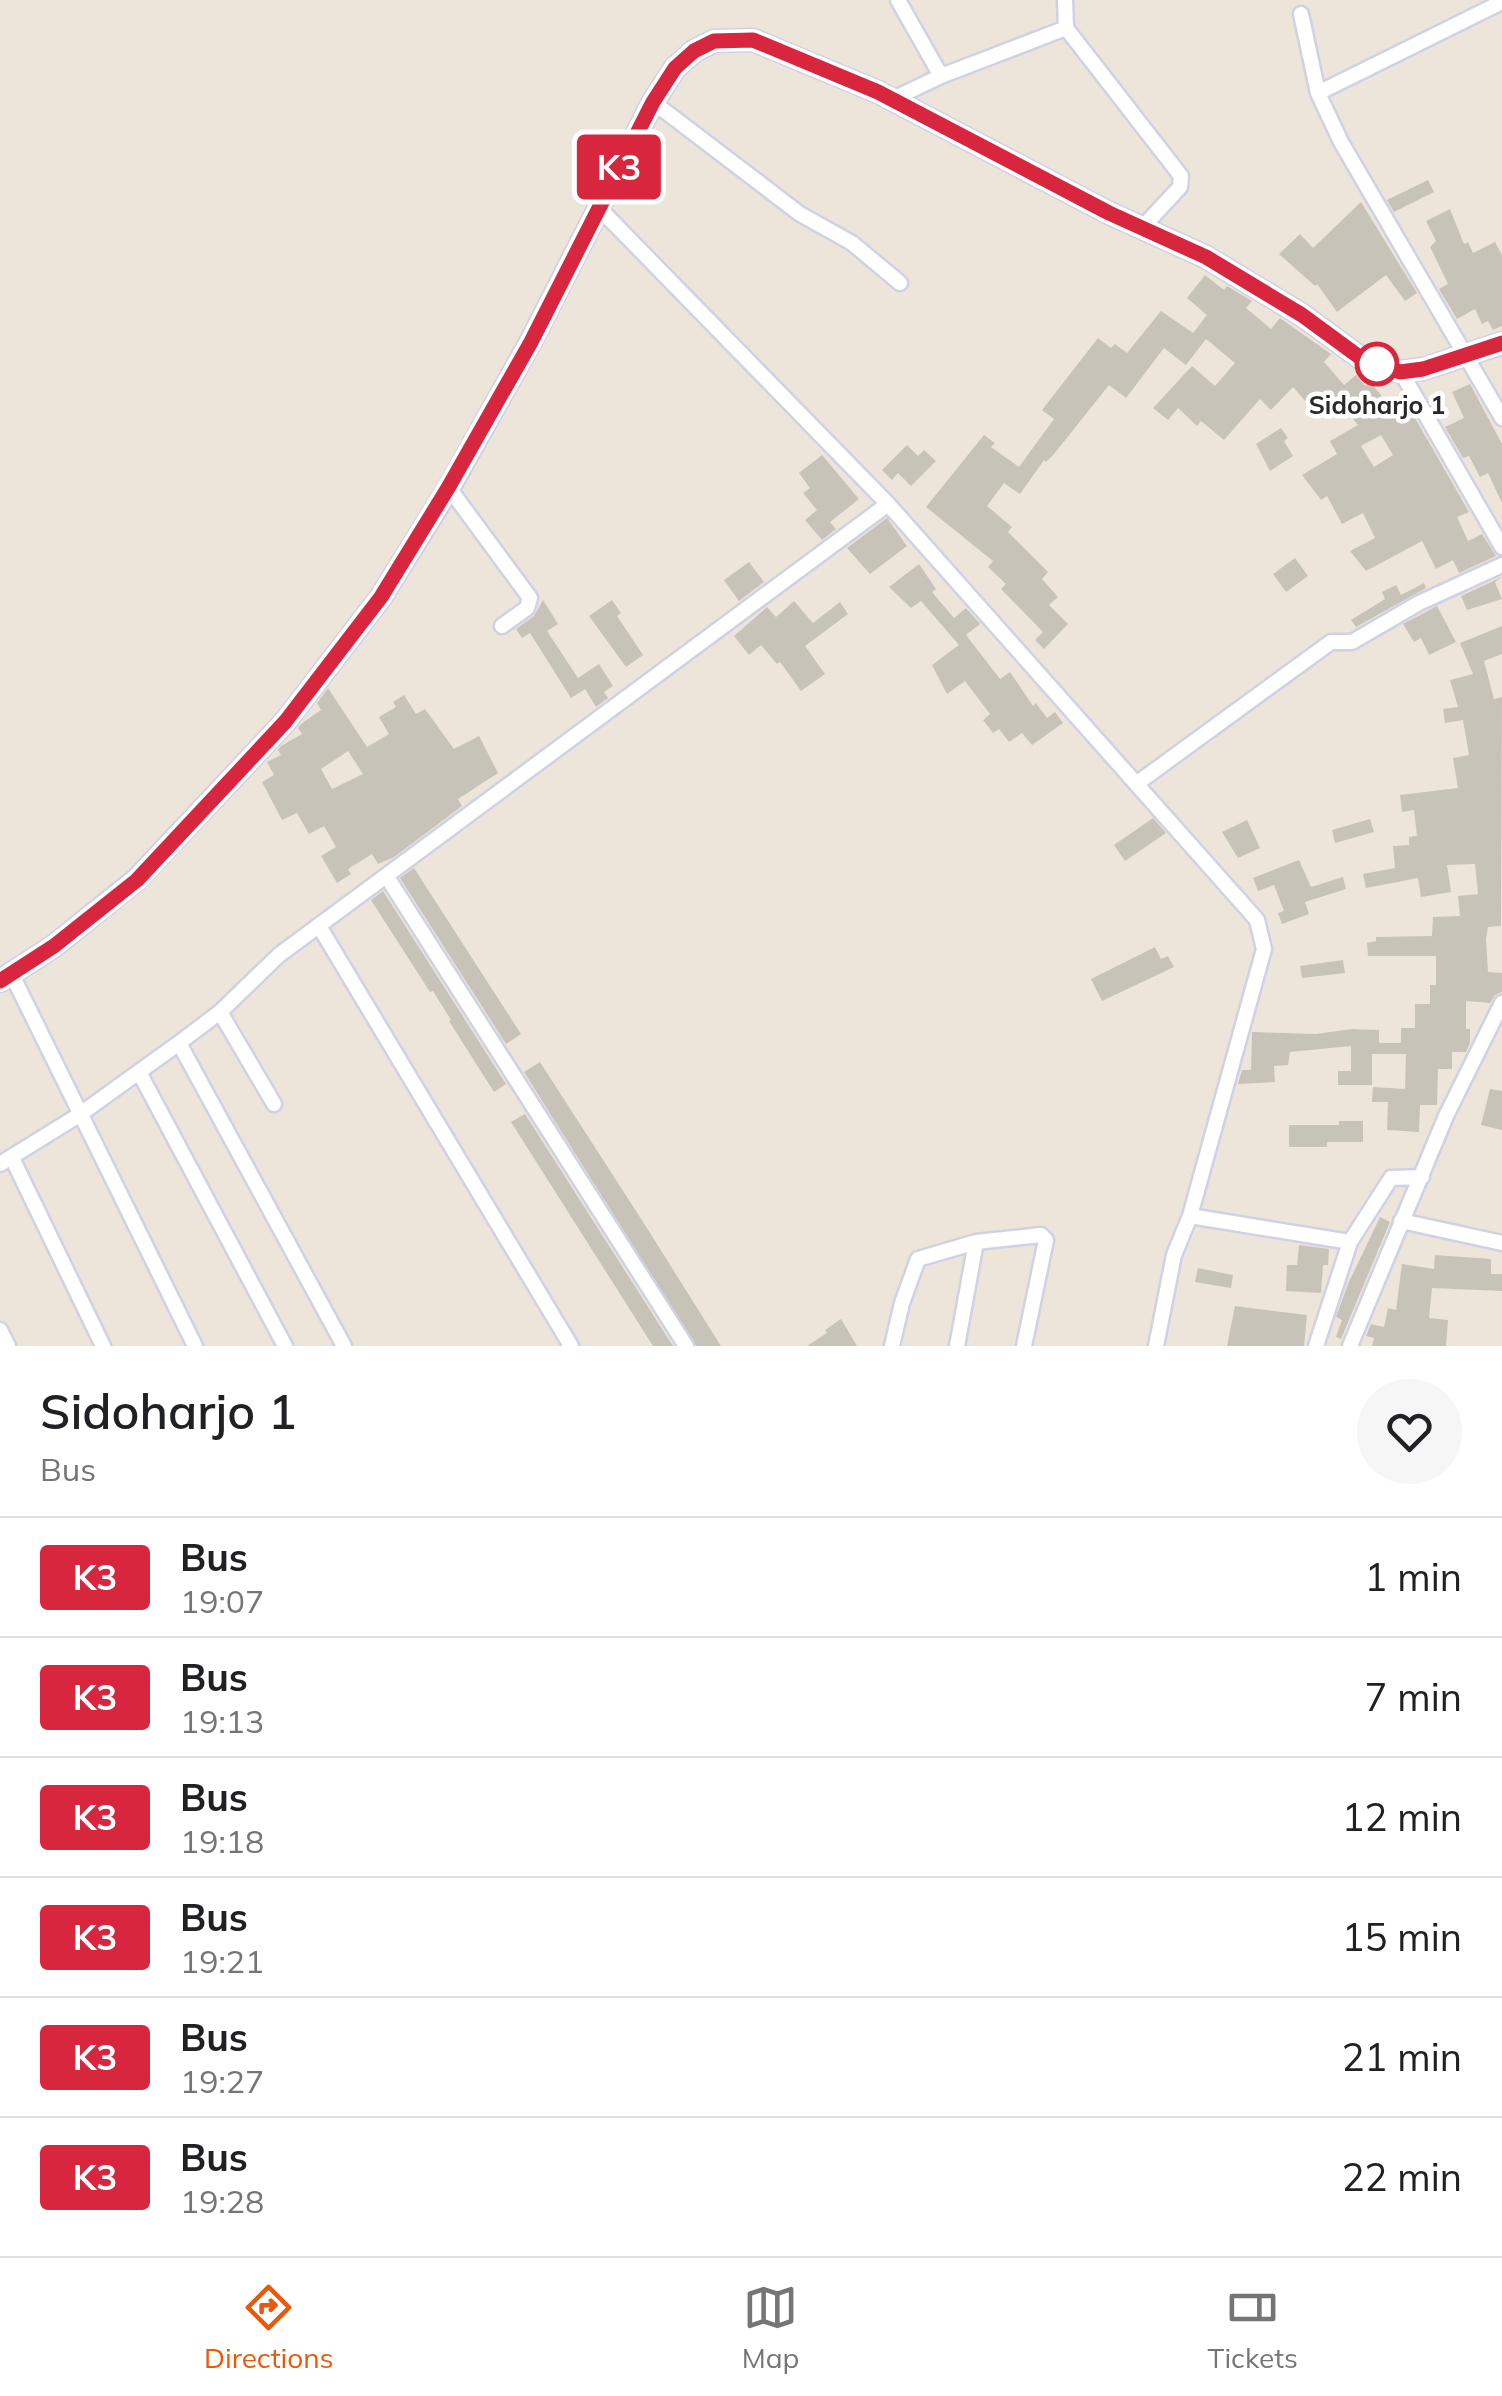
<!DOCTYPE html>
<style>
body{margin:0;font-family:Mulish,sans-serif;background:#f6f6f6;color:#202124;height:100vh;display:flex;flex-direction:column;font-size:38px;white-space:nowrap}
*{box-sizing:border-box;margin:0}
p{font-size:32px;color:#757577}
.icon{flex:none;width:55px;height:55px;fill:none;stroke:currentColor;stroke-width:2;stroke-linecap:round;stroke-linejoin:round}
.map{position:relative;height:1346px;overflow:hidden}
.sheet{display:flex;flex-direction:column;background:#fff;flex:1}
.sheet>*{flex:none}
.badge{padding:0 20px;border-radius:8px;font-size:35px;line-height:65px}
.map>.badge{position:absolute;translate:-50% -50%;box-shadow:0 0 0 5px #fff}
.round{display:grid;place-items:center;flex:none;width:105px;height:105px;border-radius:52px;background:#f6f6f6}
.headline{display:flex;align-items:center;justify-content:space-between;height:170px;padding:0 40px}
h1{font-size:48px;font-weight:600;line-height:75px}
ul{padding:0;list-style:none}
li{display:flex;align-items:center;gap:30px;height:120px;padding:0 40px;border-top:2px solid #e0e0e0}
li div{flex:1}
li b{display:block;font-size:38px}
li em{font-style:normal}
li .badge{min-width:110px;font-weight:700;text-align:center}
.tab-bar{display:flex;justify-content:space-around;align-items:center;height:140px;border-top:2px solid #e0e0e0;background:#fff;font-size:28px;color:#757577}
.tab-bar a{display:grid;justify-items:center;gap:5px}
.tab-bar .on{color:#ea580c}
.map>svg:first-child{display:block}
.building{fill:#c8c3b8;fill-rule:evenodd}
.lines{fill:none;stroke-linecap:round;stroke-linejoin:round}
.street-casing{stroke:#ced2e4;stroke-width:19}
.secondary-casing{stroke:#ced2e4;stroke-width:25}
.street{stroke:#fff;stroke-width:14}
.secondary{stroke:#fff;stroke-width:20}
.line-casing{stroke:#fff;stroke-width:22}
.line{stroke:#d7263d;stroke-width:15}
.stop-dot{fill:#fff;stroke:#d7263d;stroke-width:5}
.labels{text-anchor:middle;stroke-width:9;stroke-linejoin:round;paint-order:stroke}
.stop-label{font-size:25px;font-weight:bold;fill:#292929;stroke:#fff}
</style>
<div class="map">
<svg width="1502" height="1346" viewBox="0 0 1502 1346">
<rect width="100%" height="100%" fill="#ede5d9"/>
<path class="building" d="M1428,180L1434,192L1394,212L1387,200Z
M1361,202L1417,293L1405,301L1386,275L1337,312L1317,284L1315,286L1279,254L1300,234L1313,248Z
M1450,209L1464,244L1468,242L1473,253L1495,242L1502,255V326L1493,330L1488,321L1482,324L1475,309L1457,319L1439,289L1448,284L1430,247L1436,241L1426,221Z
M1205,275L1224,290L1227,286L1252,301L1246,308L1271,329L1280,318L1331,354L1324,362L1344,385L1356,375L1365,386L1370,382L1392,408L1404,399L1469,512L1457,517L1468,541L1482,534L1496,556L1459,573L1453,560L1436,569L1422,541L1366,571L1350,551L1375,538L1363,513L1342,524L1327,496L1321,500L1302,475L1337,454L1330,441L1358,425L1341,404L1338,407L1329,396L1313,410L1293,387L1271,410L1260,399L1224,440L1201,421L1197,426L1178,408L1168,420L1153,408L1192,366L1215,386L1235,363L1206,339L1186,365L1164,348L1126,398L1109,385L1054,454L1046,462L1044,460L1020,494L1004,483L987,506L1012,527L1008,532L1048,572L1042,579L1058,597L1049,605L1068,624L1044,649L1035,640L1043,632L1001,589L1006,584L988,567L993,561L926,507L984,435L995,443L991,447L1019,467L1054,419L1042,410L1098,338L1111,348L1115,344L1127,353L1161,311L1193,333L1207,315L1187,298ZM1381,435L1393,455L1374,467L1361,446Z
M1470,384L1502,444V503L1488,473L1480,477L1469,456L1463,458L1445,427L1464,418L1452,392Z
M1281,428L1288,438L1284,441L1293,456L1270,471L1256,444Z
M907,445L918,456L924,450L936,461L911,486L898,473L892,480L882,470Z
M822,455L859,499L830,522L836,529L822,540L805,520L817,510L803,493L810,488L799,473Z
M887,518L907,546L870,574L847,548Z
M1295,558L1308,576L1286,592L1273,574Z
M749,562L764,582L739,601L724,580Z
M919,564L936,589L932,592L954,618L966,608L980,624L966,635L1000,679L1010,672L1033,706L1036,703L1047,718L1055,712L1063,723L1032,745L1022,733L1009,742L999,729L993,733L983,720L990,714L965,681L947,694L932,665L959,645L921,601L911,608L889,587Z
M1502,577L1495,582L1502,599L1467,610L1461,596Z
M1424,583L1426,588L1356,627L1351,620L1385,599L1382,592L1396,585L1401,595Z
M543,600L558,624L547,631L578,678L599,664L613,686L604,692L608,698L596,707L585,689L571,698L530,633L522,638L516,629L534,616Z
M612,600L621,613L617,616L643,655L626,667L589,616Z
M794,601L813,623L840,602L848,614L805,646L825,674L801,691L780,662L777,664L761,645L749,655L734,636L767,607L776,617Z
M1437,606L1456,642L1429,655L1421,638L1414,642L1403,624Z
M1502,626V654L1484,661L1494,699L1502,697L1501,926L1488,927L1486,939L1488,972L1502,973V992L1495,995L1490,1003L1466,1001V1029H1470V1043L1466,1052H1452V1069H1438L1437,1105H1420L1419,1132L1387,1130L1388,1102H1372L1373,1087L1405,1089L1406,1054H1372V1085H1338V1071H1351V1046L1290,1052L1288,1065L1274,1066L1275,1082L1238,1084L1242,1070H1251L1252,1032L1316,1034L1352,1029L1379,1030V1043H1401V1028H1415V1004H1430V985H1436V956H1368L1367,943L1376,941V937L1432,936L1433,917L1460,916L1458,896L1478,894L1475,864L1447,865L1451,892L1421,897L1418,878L1366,888L1363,874L1395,868L1393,846L1409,845V837L1417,836L1414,810L1402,812L1400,795L1458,788L1453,758L1469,755L1463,720L1445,723L1443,709L1458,707L1450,680L1473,674L1460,643Z
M328,688L367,747L389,734L379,717L396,707L393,702L404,695L416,714L425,709L454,749L479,736L498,773L458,799L462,806L394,857L378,864L372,854L348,869L351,874L337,883L321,856L336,847L324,826L309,834L297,813L282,820L262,782L274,775L267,762L281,755L278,750L281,746L302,734L298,728L301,724L321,710L317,703ZM348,751L363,774L332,789L321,769Z
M1153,818L1166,833L1125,861L1114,845Z
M1370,819L1374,832L1335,843L1332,830Z
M1247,820L1260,848L1238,858L1222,832Z
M1299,860L1311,887L1343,877L1346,889L1305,902L1309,914L1282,924L1278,913L1284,911L1274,885L1258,891L1253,878Z
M414,868L521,1034L506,1044L400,878Z
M383,891L506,1084L494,1092L449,1021L451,1020L433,991L430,992L371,900Z
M1155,947L1161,959L1168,956L1174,967L1102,1001L1091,979Z
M1343,960L1345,973L1302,978L1300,966Z
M540,1062L645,1225L721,1346H696L524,1072Z
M1490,1089L1502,1091V1130L1481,1125Z
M525,1114L673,1346H653L511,1122Z
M1339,1121H1363V1142H1327V1147H1289V1125H1339Z
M1380,1217L1390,1222L1341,1339L1336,1337L1342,1320L1336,1317L1348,1284Z
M1299,1245L1329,1249L1328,1265H1323L1321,1293L1286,1291L1287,1265H1297Z
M1435,1255L1491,1259V1274H1502V1291L1432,1288L1429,1318L1448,1320L1446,1346H1372L1374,1338L1366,1336L1371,1324L1384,1327L1388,1308L1396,1310L1402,1264L1434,1269Z
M1198,1268L1233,1275L1231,1288L1195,1282Z
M1235,1306L1307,1315L1304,1346H1227Z
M841,1319L857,1346H807L827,1333L825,1330Z"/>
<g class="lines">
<g class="street-casing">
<path id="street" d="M898,0L941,76
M1065,0L1066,28L1181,176L1180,187L1142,228
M1301,14L1318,93L1341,142L1502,418
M1318,93L1502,2
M893,99L941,76L1066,28
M653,102L800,214L852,243L900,283
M598,207L888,504L1257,920L1264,949L1190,1216L1174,1255L1156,1346
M1401,372L1502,547
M449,488L530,598L527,608L502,626
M1136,784L1331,642H1352L1419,603L1502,565
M387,877L686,1346
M319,926L571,1346
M12,975L195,1346
M220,1012L274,1104
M179,1043L344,1346
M139,1072L285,1346
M12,1158L103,1346
M0,1164L79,1115L179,1043L220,1012L279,955L888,504
M1190,1216L1350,1242
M1401,1221L1502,1243
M0,1330L8,1346
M892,1346L902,1303L918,1259L976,1242L1041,1235L1046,1240L1024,1346
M957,1346L976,1242
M1316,1346L1350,1242L1391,1178L1422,1177
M1350,1346L1446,1116L1502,1003"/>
</g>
<g class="secondary-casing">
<path id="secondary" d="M0,981L54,946L137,879L285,722L381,597L449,488L531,341L653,102L675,68L694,51L714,41L753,40L878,92L1109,213L1206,257L1302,315L1362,359L1401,372L1423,369L1502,343"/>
</g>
<use href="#street" class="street"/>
<use href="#secondary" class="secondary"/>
</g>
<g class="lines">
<g class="line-casing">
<path id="line" d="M0,981L54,946L137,880L285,722L381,597L448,488L531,342L653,102L675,68L694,51L714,41L753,40L878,92L1109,213L1206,257L1302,315L1362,359L1400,372L1423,369L1502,343"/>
</g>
<use href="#line" class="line"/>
</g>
<circle class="stop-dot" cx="1377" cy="364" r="20"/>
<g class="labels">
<g class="stop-label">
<text x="1377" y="414">Sidoharjo 1</text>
</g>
</g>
</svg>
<b class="badge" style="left:619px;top:167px;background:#d7263d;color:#fff">K3</b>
</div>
<section class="sheet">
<div class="headline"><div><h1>Sidoharjo 1</h1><p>Bus</p></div><a class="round"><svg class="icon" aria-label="heart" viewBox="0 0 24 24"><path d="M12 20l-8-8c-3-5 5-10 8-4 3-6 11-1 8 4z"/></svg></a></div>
<ul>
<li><span class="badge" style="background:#d7263d;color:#fff">K3</span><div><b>Bus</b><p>19:07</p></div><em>1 min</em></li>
<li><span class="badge" style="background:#d7263d;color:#fff">K3</span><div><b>Bus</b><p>19:13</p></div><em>7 min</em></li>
<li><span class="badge" style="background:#d7263d;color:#fff">K3</span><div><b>Bus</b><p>19:18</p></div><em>12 min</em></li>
<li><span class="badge" style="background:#d7263d;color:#fff">K3</span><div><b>Bus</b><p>19:21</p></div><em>15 min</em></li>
<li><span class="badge" style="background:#d7263d;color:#fff">K3</span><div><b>Bus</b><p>19:27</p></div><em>21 min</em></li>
<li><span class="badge" style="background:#d7263d;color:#fff">K3</span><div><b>Bus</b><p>19:28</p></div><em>22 min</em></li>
</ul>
</section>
<nav class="tab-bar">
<a class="on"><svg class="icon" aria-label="directions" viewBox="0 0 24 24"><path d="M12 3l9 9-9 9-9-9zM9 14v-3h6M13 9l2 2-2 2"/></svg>Directions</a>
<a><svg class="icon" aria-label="map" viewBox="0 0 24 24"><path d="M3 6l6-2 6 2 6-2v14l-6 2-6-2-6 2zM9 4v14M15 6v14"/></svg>Map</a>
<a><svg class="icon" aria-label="tickets" viewBox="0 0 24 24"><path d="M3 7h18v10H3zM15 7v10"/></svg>Tickets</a>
</nav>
